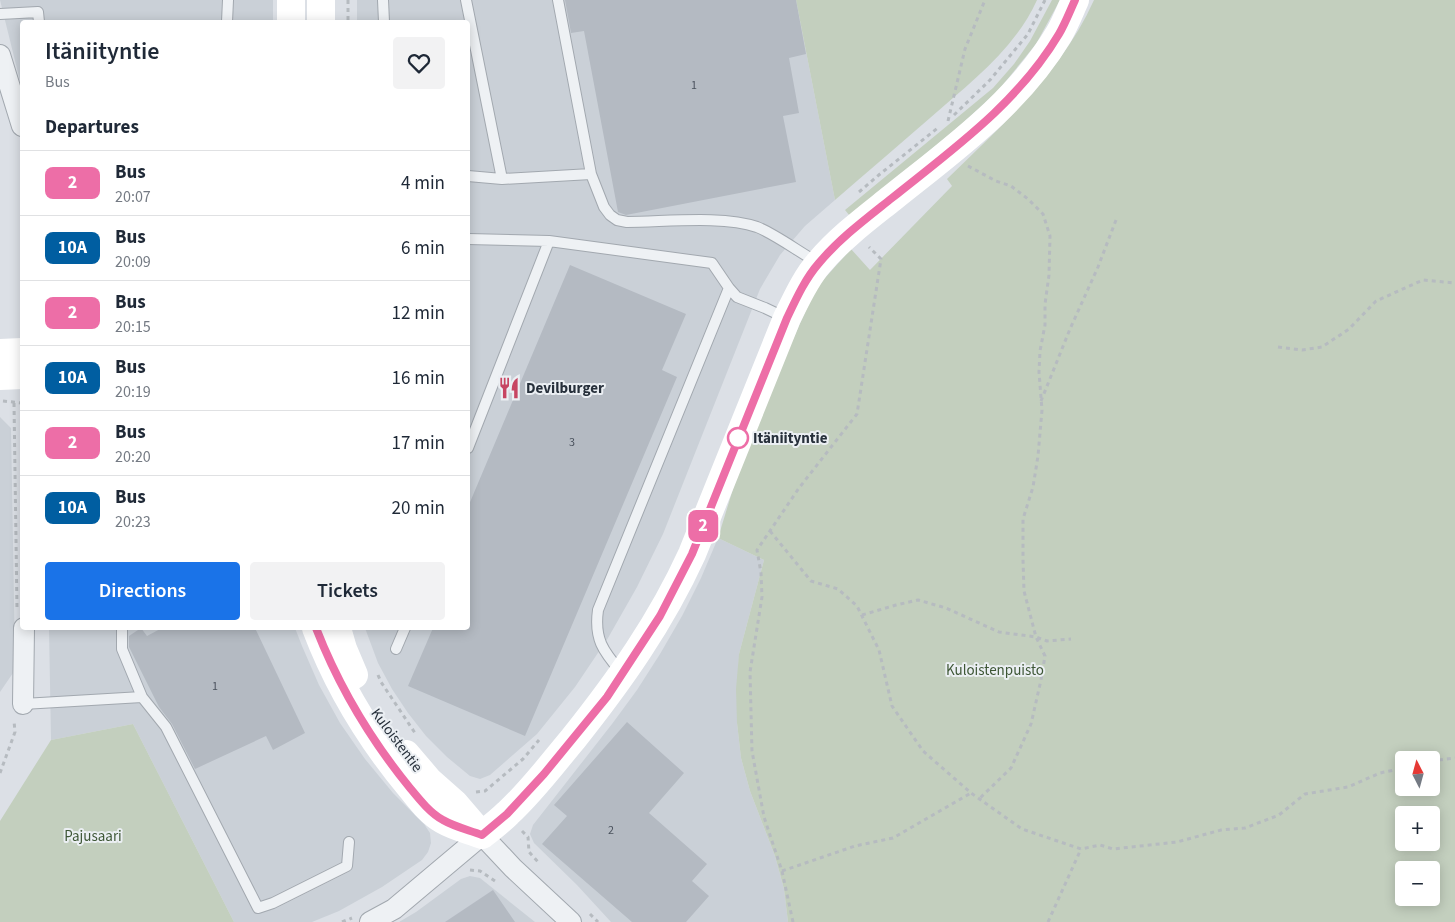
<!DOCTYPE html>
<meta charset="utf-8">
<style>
body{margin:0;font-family:"Source Sans 3",sans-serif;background:#f2f2f3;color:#1f2937;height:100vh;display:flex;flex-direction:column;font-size:19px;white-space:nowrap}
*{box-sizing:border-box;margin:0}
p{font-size:16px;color:#747a83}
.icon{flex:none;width:28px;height:28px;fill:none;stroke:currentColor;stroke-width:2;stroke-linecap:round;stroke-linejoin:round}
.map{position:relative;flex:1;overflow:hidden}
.drawer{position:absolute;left:20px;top:20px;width:450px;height:610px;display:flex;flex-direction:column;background:#fff;border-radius:5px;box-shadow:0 2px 12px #0003}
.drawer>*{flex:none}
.badge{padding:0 10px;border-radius:8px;font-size:18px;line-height:32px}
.needle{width:32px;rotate:354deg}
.controls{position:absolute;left:1395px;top:751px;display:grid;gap:10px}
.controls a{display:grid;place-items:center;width:45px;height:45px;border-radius:5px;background:#fff;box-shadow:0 2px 12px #0003;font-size:25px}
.map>.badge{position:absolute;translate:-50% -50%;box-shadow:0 0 0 2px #fff}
h2{padding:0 25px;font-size:19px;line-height:45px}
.round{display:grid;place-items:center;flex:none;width:52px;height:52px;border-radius:5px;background:#f2f2f3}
.head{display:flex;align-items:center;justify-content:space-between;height:85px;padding:0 25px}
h1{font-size:24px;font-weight:600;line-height:38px}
.action{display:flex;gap:10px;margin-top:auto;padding:10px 25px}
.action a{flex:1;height:58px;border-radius:5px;background:#1a73e8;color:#fff;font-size:20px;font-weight:600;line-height:58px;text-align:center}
.action a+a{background:#f2f2f3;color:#1f2937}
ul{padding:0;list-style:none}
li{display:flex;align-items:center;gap:15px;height:65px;padding:0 25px;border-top:1px solid #e0e1e3}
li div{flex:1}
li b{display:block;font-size:19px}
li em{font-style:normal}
li .badge{min-width:55px;font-weight:700;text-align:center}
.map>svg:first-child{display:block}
.built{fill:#cad0d7}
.green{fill:#c3cfbe;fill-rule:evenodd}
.building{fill:#b4bac2}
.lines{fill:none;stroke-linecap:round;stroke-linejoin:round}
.lane-casing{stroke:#a2a8af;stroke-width:12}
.street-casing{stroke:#a2a8af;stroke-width:22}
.path{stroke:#b6bbc0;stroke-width:3;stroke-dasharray:4 4;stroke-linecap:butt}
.lane{stroke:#eef1f4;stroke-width:10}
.street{stroke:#eef1f4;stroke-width:20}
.secondary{stroke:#fff;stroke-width:28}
.line-casing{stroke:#fff;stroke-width:11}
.line{stroke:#ed6ea7;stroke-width:8}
.stop-dot{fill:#fff;stroke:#ed6ea7;stroke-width:2.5}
.labels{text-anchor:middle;stroke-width:4;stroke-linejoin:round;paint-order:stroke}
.number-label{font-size:12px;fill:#4a525d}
.poi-label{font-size:15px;font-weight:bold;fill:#27303b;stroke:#ebeff3;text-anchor:start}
.stop-label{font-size:15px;font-weight:bold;fill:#27303b;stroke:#ebeff3;text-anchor:start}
.park-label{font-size:15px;fill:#3d5635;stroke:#ebeff3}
.street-label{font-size:15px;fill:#27303b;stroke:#ebeff3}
</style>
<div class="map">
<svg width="1455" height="922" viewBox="0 0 1455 922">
<rect width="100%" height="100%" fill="#dce0e6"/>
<path class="built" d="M0,0H273V22H22V85L20,81Z
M357,0H796L835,200L805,226L780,255L760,289L663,534L637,587L608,638L575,687L537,734L490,775L480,779L470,776L447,757L426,736L408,713L392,689L378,663L365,628H468V22H357Z
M0,417L11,428L15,659L13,673L0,692Z
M718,538L764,560L739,654L737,723L741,758L750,791L775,856L784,889L788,922H611L577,885L534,843L530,834L533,825L612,724L637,690L660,654L682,616L701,578Z
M49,628H295L302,646L319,685L340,723L365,759L393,793L424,824L430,833L431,843L428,852L422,860L382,887L339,911L312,922H234L133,724L51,740Z
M470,876L480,878L535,922H399L416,912L461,879Z"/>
<path class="green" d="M796,0H1037C1015,49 970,83 930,118C899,145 867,172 835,200Z
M1052,0H1060L1036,44L997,92L956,129L850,216L845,210L993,88L1014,64L1030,41Z
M1094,0H1455V922H788L784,889L775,856L750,791L741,758L737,723L736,689L739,654L764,560L718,538L740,466L776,377L816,288L851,249L870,270L952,186L947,179C1003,124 1061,73 1094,0ZM1404,760H1431V788H1404ZM1404,815H1431V842H1404ZM1404,870H1431V898H1404Z
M133,724L234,922H0V821L51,740Z"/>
<path class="building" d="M565,0H796L806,54L789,58L799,113L783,116L796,182L626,215L618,212L584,31L571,33Z
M570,265L686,314L662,370L677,377L525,736L408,686L433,628H468V507Z
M141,628L147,636L162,628H255L305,733L273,750L266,736L195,769L172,724L159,707L129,647V636Z
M627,722L684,773L649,813L707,864L692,881L709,896L686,922H632L542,844L567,816L554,805Z
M493,890L515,922H445Z"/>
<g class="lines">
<g class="lane-casing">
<path id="lane" d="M383,0L384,22
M466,0L502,179L591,174
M558,0L591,174L604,207L610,215L617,220L627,222C664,222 723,215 757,227C775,234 799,252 817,262
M0,14L38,12L39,22
M227,22L228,0
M468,176L502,179
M468,239L549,241L712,263L729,288L737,297L765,308L786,318
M468,448L549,241
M122,628V649L142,697L166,727L258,908L273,903L347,866L349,842
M396,649L405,628
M621,672C603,651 594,639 598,610L729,288
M23,704L142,697"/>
</g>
<g class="street-casing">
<path id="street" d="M0,55L22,126
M23,704L24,628
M370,922L394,909L482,835L513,868L571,922"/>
</g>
<path class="path" d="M348,0V22
M954,115L990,80L1028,34L1045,0
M948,121L965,49L985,0
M968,166L996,181L1011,186L1028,199L1043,214L1050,236L1049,275L1045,304V325L1040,351L1039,372L1042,410L1038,456L1033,487L1023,519V560L1024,591L1036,637L1045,656L1041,680L1031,724L1011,768L979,799
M859,192L880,174L939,127
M1278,347L1302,350L1322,347L1349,329L1376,301L1423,280L1455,283
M3,401L22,403
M1041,401L1070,329L1098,267L1116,220
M14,403L17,610
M770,531L811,581L838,589L857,606L879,650L892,706L923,751L971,793L1022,829L1081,849L1100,845L1113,849L1177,842L1221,830L1245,828L1279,815L1305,794L1348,787L1380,773L1404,768
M862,615L896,605L918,600L946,608L999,632L1036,637L1047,641L1071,639
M378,675L381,682L415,733
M1431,761L1455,758
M0,773L15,732L14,721
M476,792L485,791L523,759L539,740
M522,831L528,837L529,852L539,863
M470,870L480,871L498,883
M782,871L855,846L893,838L971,793
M590,914L598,922
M342,922L352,918
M793,922L782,871L764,817L752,751L750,672L762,597L761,573L757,550L799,488L857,414L881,259L869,247
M1048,922L1081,849"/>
<use href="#lane" class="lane"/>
<use href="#street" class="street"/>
<path class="secondary" d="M321,0V22
M291,22V0
M0,353L22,352
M0,376L22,375
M316,628C338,686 370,739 411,788C420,799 430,813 443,820C455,827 469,830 482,835
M337,628L343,649L354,675
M406,754L429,781L455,804L479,832
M482,835C491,828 500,821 508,813C532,791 552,764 573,739C620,680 661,622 692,554L787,318C796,300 805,279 819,263C840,238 867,218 892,198C953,149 1018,103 1059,34C1065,24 1070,11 1075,0"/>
</g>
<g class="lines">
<g class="line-casing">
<path id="line" d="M316,628C339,687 370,739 410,788C419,799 430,813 443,820C455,827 469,830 482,835L507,814L544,774L607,697L660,616L692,554L787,318C796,299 805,279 819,263C840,238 867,218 892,198C953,149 1018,103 1059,34C1065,24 1070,11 1075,0"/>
</g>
<use href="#line" class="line"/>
</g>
<defs>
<g id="restaurant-bare" transform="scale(1.725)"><path d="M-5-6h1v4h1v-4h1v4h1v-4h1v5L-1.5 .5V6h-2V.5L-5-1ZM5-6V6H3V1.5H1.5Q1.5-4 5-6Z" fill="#c74562" stroke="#ebeff3" stroke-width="2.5" paint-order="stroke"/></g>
</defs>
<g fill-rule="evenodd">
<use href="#restaurant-bare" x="509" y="388"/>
</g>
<circle class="stop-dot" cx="738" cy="438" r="10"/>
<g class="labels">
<g class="number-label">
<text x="694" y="89">1</text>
<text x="572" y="446">3</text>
<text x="215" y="690">1</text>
<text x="611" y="834">2</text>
</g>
<g class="poi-label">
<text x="526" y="393">Devilburger</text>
</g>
<g class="stop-label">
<text x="753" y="443">Itäniityntie</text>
</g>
<g class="park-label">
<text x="995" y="675">Kuloistenpuisto</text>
<text x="93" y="841">Pajusaari</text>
</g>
<g class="street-label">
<text transform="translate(397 740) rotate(53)" y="5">Kuloistentie</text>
</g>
</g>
</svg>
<div class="controls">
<a><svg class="needle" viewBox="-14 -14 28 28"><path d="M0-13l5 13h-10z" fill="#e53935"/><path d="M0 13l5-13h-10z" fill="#747a83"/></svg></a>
<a>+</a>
<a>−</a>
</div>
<b class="badge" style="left:703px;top:526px;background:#ed6ea7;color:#fff">2</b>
<section class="drawer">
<div class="head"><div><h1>Itäniityntie</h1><p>Bus</p></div><a class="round"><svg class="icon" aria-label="heart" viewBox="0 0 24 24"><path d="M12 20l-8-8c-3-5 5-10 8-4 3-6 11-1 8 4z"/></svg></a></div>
<h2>Departures</h2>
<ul>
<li><span class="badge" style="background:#ed6ea7;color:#fff">2</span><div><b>Bus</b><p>20:07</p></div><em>4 min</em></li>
<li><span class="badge" style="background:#005ea1;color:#fff">10A</span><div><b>Bus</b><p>20:09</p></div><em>6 min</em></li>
<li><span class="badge" style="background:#ed6ea7;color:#fff">2</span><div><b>Bus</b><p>20:15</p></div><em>12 min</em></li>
<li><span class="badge" style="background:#005ea1;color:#fff">10A</span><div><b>Bus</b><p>20:19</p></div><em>16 min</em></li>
<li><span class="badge" style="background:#ed6ea7;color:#fff">2</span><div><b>Bus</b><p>20:20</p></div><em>17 min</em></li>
<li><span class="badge" style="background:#005ea1;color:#fff">10A</span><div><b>Bus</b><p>20:23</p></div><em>20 min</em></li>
</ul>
<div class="action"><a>Directions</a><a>Tickets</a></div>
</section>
</div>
